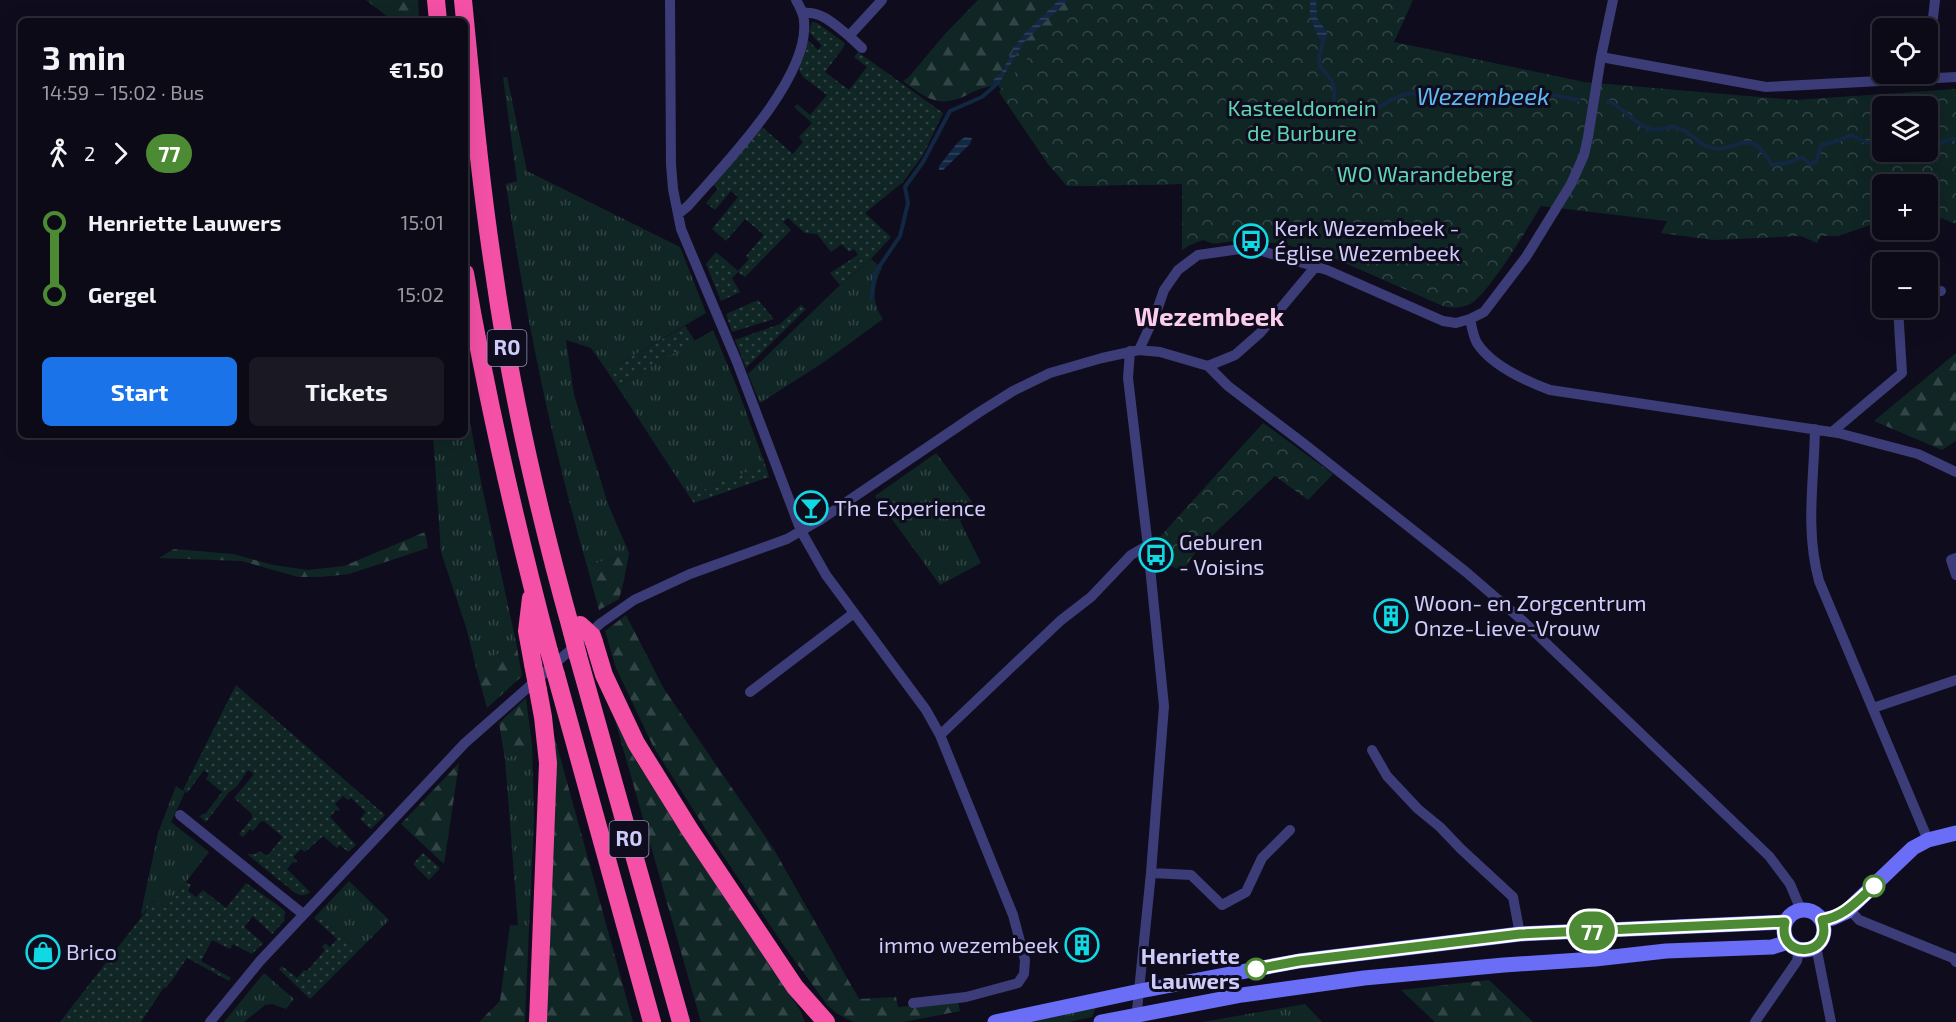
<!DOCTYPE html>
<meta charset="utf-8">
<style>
body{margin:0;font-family:"Exo 2",sans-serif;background:#191823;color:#f1f3f6;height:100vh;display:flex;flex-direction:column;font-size:22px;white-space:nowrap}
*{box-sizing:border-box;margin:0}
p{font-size:20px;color:#9a9aa1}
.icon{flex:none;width:33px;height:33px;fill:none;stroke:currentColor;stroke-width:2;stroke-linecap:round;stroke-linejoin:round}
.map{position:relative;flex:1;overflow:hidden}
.panel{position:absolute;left:18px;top:18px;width:450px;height:420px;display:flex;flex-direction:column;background:#0b0a16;border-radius:9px;box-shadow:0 6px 24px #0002,0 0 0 2px #2b2b35}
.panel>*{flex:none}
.badge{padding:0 12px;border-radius:20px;font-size:21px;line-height:39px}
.fabs{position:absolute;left:1872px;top:18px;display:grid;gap:12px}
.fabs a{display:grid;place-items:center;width:66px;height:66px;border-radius:9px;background:#0b0a16;box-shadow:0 6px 24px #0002,0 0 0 2px #2b2b35;font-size:30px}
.map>.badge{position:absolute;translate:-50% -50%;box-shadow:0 0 0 3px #fff}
.legs{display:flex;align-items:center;gap:9px;height:66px;padding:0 24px;font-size:20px}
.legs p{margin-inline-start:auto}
.headline{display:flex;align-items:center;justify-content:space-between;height:102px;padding:0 24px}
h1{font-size:33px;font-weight:700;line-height:45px}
.cta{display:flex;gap:12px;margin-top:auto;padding:12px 24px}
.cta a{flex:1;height:69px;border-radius:9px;background:#1a73e8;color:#fff;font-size:24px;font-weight:700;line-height:69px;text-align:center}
.cta a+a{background:#191823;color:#f1f3f6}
ul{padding:0 24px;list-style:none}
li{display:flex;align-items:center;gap:21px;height:72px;font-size:22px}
li i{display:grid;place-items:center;width:9px;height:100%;margin:0 8px;background:currentColor}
li i::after{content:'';width:15px;height:15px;margin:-8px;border:4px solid;border-radius:50%;background:#0b0a16}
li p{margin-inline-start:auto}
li:first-child i{background:linear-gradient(#0000 50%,currentColor 0)}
li:last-child i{background:linear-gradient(currentColor 50%,#0000 0)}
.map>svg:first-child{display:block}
.grass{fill:url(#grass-tufts)}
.forest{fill:url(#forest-firs)}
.park{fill:url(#park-crowns);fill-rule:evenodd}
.garden{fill:url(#garden-dots)}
.water{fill:url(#water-rules)}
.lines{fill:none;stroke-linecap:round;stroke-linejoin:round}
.stream{stroke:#112742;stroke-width:4}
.minor{stroke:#3b3c78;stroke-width:10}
.secondary{stroke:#6a6df5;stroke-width:15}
.motorway{stroke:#f350a6;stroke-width:18}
.motorway-bridge{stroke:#f350a6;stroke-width:18}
.line-1-casing{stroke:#fff;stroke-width:14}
.line-1{stroke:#4c8b33;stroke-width:9}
.stop-1-dot{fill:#fff;stroke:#4c8b33;stroke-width:3}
.labels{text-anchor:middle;stroke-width:6;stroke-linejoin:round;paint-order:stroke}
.shield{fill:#0f0d1d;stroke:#9593b8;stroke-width:1.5}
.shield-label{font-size:21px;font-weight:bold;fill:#cfccfb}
.park-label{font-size:22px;fill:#5ed5b1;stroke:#0f0d1d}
.poi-label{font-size:22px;fill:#cfccfb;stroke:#0f0d1d;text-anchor:start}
.stop-label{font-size:22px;font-weight:bold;fill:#cfccfb;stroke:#0f0d1d;text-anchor:end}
.water-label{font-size:24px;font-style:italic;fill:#61b8f4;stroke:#0f0d1d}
.quarter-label{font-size:26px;font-weight:bold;fill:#fcceed;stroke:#0f0d1d}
</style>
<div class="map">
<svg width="1956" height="1022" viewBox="0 0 1956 1022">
<defs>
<pattern id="grass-tufts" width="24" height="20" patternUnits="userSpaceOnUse" patternTransform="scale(1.5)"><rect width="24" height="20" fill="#102624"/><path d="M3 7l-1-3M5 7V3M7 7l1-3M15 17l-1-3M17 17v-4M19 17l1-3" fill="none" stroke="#324445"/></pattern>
<pattern id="forest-firs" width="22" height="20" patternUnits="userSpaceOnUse" patternTransform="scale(1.5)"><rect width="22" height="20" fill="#102624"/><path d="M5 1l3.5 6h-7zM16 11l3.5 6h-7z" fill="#324445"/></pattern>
<pattern id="park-crowns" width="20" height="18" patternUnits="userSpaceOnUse" patternTransform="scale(1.5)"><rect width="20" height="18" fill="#102624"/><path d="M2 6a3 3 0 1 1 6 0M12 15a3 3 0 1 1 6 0" fill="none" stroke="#324445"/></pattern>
<pattern id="garden-dots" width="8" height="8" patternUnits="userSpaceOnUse" patternTransform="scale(1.5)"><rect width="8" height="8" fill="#102624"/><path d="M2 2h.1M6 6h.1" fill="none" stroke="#324445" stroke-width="1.8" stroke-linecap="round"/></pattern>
<pattern id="water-rules" width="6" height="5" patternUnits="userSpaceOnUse" patternTransform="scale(1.5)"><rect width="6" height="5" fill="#112742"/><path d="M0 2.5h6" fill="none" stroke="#33455e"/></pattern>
</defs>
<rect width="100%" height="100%" fill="#0f0d1d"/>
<path class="grass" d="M503,77H507L527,171L680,247L706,313L607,371L591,348L566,340L574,395L608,504L629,553L587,566C551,441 525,313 506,184L517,181Z
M871,259L882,268C873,286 871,302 883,319L824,362L760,403L748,374L838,287Z
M713,330L736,385L765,464L689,496L617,386Z
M465,395L482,487L516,642L476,668L467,630L441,552L433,435H465Z
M936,453L976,507L960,521L981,563L940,585L875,496Z
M532,745L534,818L529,927L518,926L505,759Z
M176,786L185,792L171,822L209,852L166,908L154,901L142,915L141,913L158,833Z
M349,881L389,920L358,951L317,915Z
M264,973L294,999L286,1009L272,1004L265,1005L244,1022H224Z
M1097,1004L1092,1017L1069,1022H1014Z
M1305,1004L1322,1022H1203Z"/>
<path class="forest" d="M366,0H418L419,21H393Z
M978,0H1209L1182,184L1067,186L1001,90L998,85L1002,75L994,86C983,87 977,90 967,95C938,109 926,98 903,81L908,78L945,34Z
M1956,353V441L1942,450L1874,421Z
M425,532L428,548L349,574L321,577H298L242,561L159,558L174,549L233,554L273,565L308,570L344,566Z
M629,553L624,580L619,599L599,610L587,566Z
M626,615L664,689L773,848L859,999L896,997L898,1007L958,1002L960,1011L904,1022H853L838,1014L828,1006L784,946L710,836L653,746L616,668L605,631Z
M516,642L522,676L487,708L476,668Z
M526,698L532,745L505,759L499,723Z
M548,713L633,1022H544Z
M613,713L635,760L800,1010L805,1022H701Z
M459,763L444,864L401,824Z
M510,925L529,927L525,1022H479L500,1001Z
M1489,980L1533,1022H1435L1401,990Z"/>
<path class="park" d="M1076,0H1413L1394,42L1584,82L1796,100L1956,89V224L1928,213V184H1882V221L1838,236H1821L1817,243L1801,236L1713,240L1661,233L1667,221L1541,206C1528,227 1488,295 1470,304C1460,309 1452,308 1443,306L1329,256L1287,245L1246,239L1214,244L1203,240L1190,245L1182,250V184L1067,186L1048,164L999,92ZM1882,106H1928V152H1882Z
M1263,423L1333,474L1308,500L1275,476L1197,550L1183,571L1160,562L1158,539Z"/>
<path class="garden" d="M812,22L817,23L845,43L843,48L825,72L849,90L867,67L854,57L858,52L943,113L923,155L903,182L865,213L891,237L871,259L840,285L830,273L858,255L854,249L849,252L842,244L831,252L817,234L805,233L788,218L783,222L791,230L745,277L738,272L732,278L740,292L721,301L706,264L716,252L738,271L749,259L746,256L764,235L745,219L726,241L712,229L738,197L731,191L715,210L706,203L718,189L712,184L762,127L793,154L803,142L799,137L812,123L794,107L797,104L810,115L827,95L803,77L799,70L807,39L818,50L822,46L809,32Z
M758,300L774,319L732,332L726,314Z
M801,305L806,309L746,368L735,340L780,324Z
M685,326L695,341L617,386L607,371Z
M765,464L769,477L694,503L689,496Z
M236,685L385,815L371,829L360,819L366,812L351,798L348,800L343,796L335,804L340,810L338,811L336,810L330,817L356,845L348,852L340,845L337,848L323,836L305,852L301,849L293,857L297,861L295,863L293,862L287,869L310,892C305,897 299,895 294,892L247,854H255L260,851L267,856L283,837L264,821L260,822L253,831L250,829L243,837L239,834L252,818V814L234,798L254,774L248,770C242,778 238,788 229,792L206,822L199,816L206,813L222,792L206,779L209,774L204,770L187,793L183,790Z
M423,853L440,868L429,880L413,864Z
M186,882L191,885L188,891L196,897L203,890L226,908L246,883L283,909L285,912L284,921L272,934L253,916L244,927L263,943L252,954L233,944L230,949L212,940L201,961L231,978L229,981L187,958L171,982H170L166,988L164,987L141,1022H60L154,901L166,908Z
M317,915L358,951L310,999L279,969L282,966L297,978L304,970L307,971L325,950L322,947L325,943L330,947L337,939L314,918Z"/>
<path class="water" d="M1059,0H1068L1024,42L1000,82L998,85L994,84L993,80L1002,72L1015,46L1024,34Z
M1310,0H1316L1317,18L1327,32L1326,40L1319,39L1310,17Z
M965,137L972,138L970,144L943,170H939V166L958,142Z"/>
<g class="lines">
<path class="stream" d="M1324,37L1319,57L1320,67C1338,84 1334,89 1334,113C1357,130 1384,99 1406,94C1421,91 1432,100 1446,100C1468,101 1489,101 1510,98C1518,97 1526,93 1533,93C1548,93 1564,98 1579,100
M1608,101C1623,107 1635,125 1650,129C1659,132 1668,125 1678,128C1692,132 1698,147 1718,149C1722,149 1728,147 1732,146C1755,137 1759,146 1772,165L1791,162L1802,157L1810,164L1814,163L1817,160L1821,145L1834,142L1851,135L1868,143L1882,135
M1921,152C1936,156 1936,138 1956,139
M871,299L875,273L900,236L908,203L905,187L923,162L950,111L982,97L999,82"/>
<path class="minor" d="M670,0L671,164L673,189L681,229L737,362L801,531L826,575L926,710L940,735L1013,915L1025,960L1024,974L1018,983L966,997L913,1003
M802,13C822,11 834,24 849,36L882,0
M849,36L862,48
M1601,57L1766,87L1956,77
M1928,63L1935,0
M678,214L688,206C724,165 810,78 804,21C804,14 800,7 796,0
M1928,292L1941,291
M1470,319C1472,327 1473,336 1477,343C1491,365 1526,381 1550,390L1838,433L1918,454L1956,472
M1139,350L1156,313L1164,290L1178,270L1198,255L1240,249L1262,251L1327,270L1443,321L1456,323L1470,319L1484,312L1526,257L1571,184L1584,155L1588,137L1601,57L1613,0
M1130,351L1128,378L1148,547L1164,706L1151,873L1136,1020
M1208,366L1228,386L1303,443L1466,572L1523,621L1769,856L1790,884L1801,910
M1815,429C1814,482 1805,529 1819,581L1928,840
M1832,432L1902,373L1898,308
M1956,558L1951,560L1956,575
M750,692L854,613
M1873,708L1956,680
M940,735L1060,621L1091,597L1131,555L1148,545
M1372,750L1387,776L1418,809L1440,827L1461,849L1513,897L1520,934
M180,815L303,914
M1151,873L1191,875L1222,905L1246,892L1262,858L1290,830
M1849,909L1859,920L1953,958L1956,962
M1816,946L1831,1022
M210,1022L260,961L465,743L601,623L634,600L690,574L787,539L820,520L978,413L1013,391L1050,373L1102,358L1139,350L1160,352L1208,366L1235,355L1260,333L1316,266
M1755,1022L1797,961L1799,949"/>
<path class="secondary" d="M1784 930a20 20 0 1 1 40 0a20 20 0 1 1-40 0Z
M1822,920L1833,918L1846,912L1913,848L1928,840L1956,833
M995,1022L1140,991L1299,961L1520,934L1785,922
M1101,1022L1242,995L1364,978L1504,965L1595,959L1666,951L1772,947L1788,942"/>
<path class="motorway" d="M436,0L438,21
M463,0C472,91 480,181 494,272C511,393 539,514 572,632
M465,273C487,400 516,526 549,651
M531,598L527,631L533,664
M594,642L604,675L636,743L690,830L795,987L826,1022
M578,656L681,1022
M556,675L652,1022
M538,1022L548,763L543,717L538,690"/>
<path class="motorway-bridge" d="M580,625L592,636L594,642
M572,632L578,656
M549,651L556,675
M533,664L538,690"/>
</g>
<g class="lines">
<g class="line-1-casing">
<path id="line-1" d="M1256,969L1299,961L1520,934L1785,922C1776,961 1835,957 1822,920C1844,917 1857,901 1874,886"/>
</g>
<use href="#line-1" class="line-1"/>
</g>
<defs>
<g id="bus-ring" transform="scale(1.725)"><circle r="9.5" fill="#0f0d1d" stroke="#10d9e3" stroke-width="1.5"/><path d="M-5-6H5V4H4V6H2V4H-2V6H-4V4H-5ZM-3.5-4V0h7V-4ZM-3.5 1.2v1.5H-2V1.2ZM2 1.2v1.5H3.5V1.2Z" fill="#10d9e3"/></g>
<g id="bar-ring" transform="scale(1.725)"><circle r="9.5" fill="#0f0d1d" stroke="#10d9e3" stroke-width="1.5"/><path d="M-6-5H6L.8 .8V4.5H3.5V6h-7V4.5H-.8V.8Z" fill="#10d9e3"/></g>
<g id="building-ring" transform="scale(1.725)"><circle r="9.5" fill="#0f0d1d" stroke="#10d9e3" stroke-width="1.5"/><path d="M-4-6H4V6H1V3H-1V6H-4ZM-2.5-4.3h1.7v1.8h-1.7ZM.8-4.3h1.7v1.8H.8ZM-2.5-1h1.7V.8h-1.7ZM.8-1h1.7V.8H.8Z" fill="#10d9e3"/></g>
<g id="shop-ring" transform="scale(1.725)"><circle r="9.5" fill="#0f0d1d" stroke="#10d9e3" stroke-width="1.5"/><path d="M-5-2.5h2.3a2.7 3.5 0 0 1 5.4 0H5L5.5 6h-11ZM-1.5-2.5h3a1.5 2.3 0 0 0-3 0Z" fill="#10d9e3"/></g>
</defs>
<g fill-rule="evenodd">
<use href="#bus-ring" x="1251" y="241"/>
<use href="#bar-ring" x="811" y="508"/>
<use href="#bus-ring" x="1156" y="555"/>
<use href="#building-ring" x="1391" y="616"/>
<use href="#building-ring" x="1082" y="945"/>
<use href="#shop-ring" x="43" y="952"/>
</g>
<g class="stop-1-dot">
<circle cx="1874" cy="886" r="10"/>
<circle cx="1256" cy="969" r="10"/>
</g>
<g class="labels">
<g class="shield">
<rect x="487.5" y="330" width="39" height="36" rx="4.5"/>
<rect x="609.5" y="821" width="39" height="36" rx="4.5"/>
</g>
<g class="shield-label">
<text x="507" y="355">R0</text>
<text x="629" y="846">R0</text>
</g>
<g class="park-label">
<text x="1302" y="116">Kasteeldomein<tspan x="1302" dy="25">de Burbure</tspan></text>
<text x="1425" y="182">WO Warandeberg</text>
</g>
<g class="poi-label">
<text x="1274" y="236">Kerk Wezembeek -<tspan x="1274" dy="25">Église Wezembeek</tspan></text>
<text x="834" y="516">The Experience</text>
<text x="1179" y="550">Geburen<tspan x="1179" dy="25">- Voisins</tspan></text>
<text x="1414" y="611">Woon- en Zorgcentrum<tspan x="1414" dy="25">Onze-Lieve-Vrouw</tspan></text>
<text x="1059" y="953" text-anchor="end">immo wezembeek</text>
<text x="66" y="960">Brico</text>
</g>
<g class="stop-label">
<text x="1240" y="964">Henriette<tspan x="1240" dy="25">Lauwers</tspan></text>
</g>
<g class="water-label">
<text x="1483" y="105">Wezembeek</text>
</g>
<g class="quarter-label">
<text x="1209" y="326">Wezembeek</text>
</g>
</g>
</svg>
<div class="fabs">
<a><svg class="icon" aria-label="locate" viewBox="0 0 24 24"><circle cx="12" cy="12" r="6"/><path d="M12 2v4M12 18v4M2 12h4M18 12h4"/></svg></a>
<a><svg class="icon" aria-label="layers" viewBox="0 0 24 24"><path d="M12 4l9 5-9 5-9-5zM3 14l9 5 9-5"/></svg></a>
<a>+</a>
<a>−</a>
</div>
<b class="badge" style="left:1592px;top:931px;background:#4c8b33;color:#fff">77</b>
<section class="panel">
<div class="headline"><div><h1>3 min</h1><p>14:59 – 15:02 · Bus</p></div><b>€1.50</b></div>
<div class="legs"><svg class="icon" aria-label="walk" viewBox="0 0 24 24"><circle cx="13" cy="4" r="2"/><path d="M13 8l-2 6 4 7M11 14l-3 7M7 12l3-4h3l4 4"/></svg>2<svg class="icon" aria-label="forward" viewBox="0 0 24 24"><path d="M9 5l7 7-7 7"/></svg><b class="badge" style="background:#4c8b33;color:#fff">77</b></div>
<ul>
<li><i style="color:#4c8b33"></i><b>Henriette Lauwers</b><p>15:01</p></li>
<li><i style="color:#4c8b33"></i><b>Gergel</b><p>15:02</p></li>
</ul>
<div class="cta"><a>Start</a><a>Tickets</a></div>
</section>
</div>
